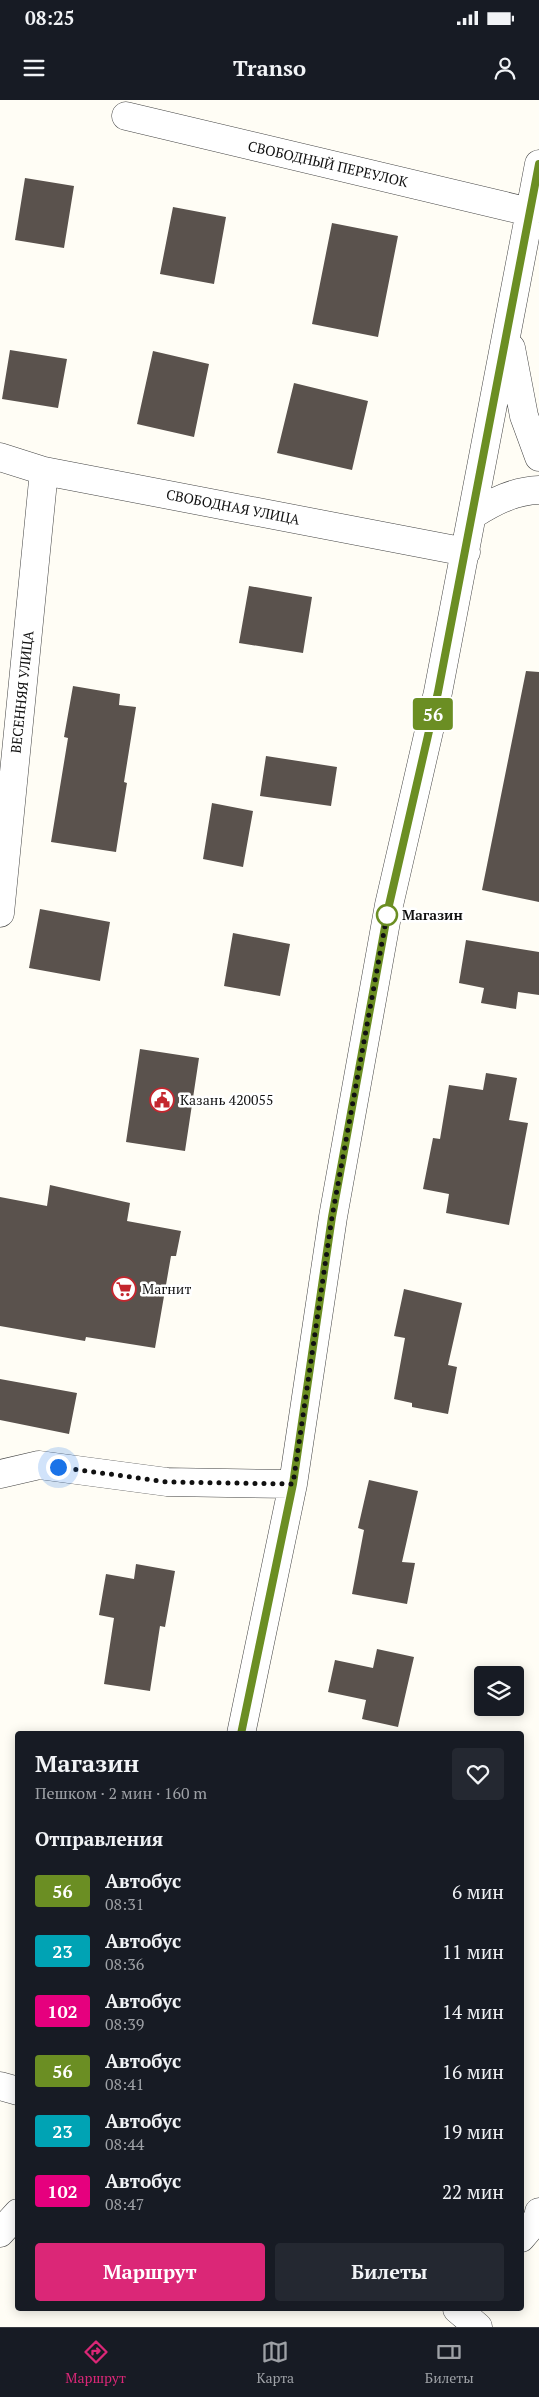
<!DOCTYPE html>
<html lang="ru">
<meta charset="utf-8">
<style>
body{margin:0;font-family:"PT Serif",serif;background:#242831;color:#f1f3f6;height:100vh;display:flex;flex-direction:column;font-size:19px;white-space:nowrap}
*{box-sizing:border-box;margin:0}
p{font-size:16px;color:#9ea1a6}
.icon{flex:none;width:28px;height:28px;fill:none;stroke:currentColor;stroke-width:2;stroke-linecap:round;stroke-linejoin:round}
.map{position:relative;flex:1;overflow:hidden}
.drawer{position:absolute;left:15px;top:1631px;width:509px;height:580px;display:flex;flex-direction:column;background:#171b24;border-radius:5px;box-shadow:0 2px 12px #0003}
.drawer>*{flex:none}
.badge{padding:0 10px;border-radius:4px;font-size:18px;line-height:32px}
.buttons{position:absolute;left:474px;top:1566px;display:grid;gap:10px}
.buttons a{display:grid;place-items:center;width:50px;height:50px;border-radius:5px;background:#171b24;box-shadow:0 2px 12px #0003;font-size:25px}
.you{position:absolute;width:25px;height:25px;margin:-12px;border:4px solid #fff;border-radius:50%;background:#1a73e8;box-shadow:0 0 0 8px #1a73e833}
.map>.badge{position:absolute;translate:-50% -50%;box-shadow:0 0 0 2px #fff}
h2{padding:0 20px;font-size:19px;line-height:45px}
.round{display:grid;place-items:center;flex:none;width:52px;height:52px;border-radius:5px;background:#242831}
.headline{display:flex;align-items:center;justify-content:space-between;height:85px;padding:0 20px}
h1{font-size:24px;font-weight:700;line-height:38px}
.cta{display:flex;gap:10px;margin-top:auto;padding:10px 20px}
.cta a{flex:1;height:58px;border-radius:5px;background:#db2777;color:#fff;font-size:20px;font-weight:700;line-height:58px;text-align:center}
.cta a+a{background:#242831;color:#f1f3f6}
ul{padding:0;list-style:none}
li{display:flex;align-items:center;gap:15px;height:60px;padding:0 20px}
li div{flex:1}
li b{display:block;font-size:19px}
li em{font-style:normal}
li .badge{min-width:55px;font-weight:700;text-align:center}
.status{display:flex;justify-content:space-between;align-items:center;height:35px;padding:0 25px;background:#171b24;direction:ltr}
.status svg{height:14px;fill:currentColor}
header{display:flex;justify-content:space-between;align-items:center;height:65px;padding:0 20px;background:#171b24;font-size:22px;font-weight:700}
.dock{display:flex;justify-content:space-around;align-items:center;height:70px;border-top:1px solid #363941;background:#171b24;font-size:14px;color:#9ea1a6}
.dock a{display:grid;justify-items:center;gap:2px}
.dock .selected{color:#db2777}
.map>svg:first-child{display:block}
.building{fill:#5a524d}
.lines{fill:none;stroke-linecap:round;stroke-linejoin:round}
.minor-casing{stroke:#444;stroke-width:29}
.minor{stroke:#fff;stroke-width:28}
.line-casing{stroke:#fff;stroke-width:11}
.line{stroke:#6b8e23;stroke-width:8}
.walk{stroke:#111;stroke-width:5;stroke-dasharray:0 9}
.stop-dot{fill:#fff;stroke:#6b8e23;stroke-width:2.5}
.labels{text-anchor:middle;stroke-width:5;stroke-linejoin:round;paint-order:stroke}
.street-label{font-size:14px;fill:#111;stroke:#fff}
.stop-label{font-size:14px;font-weight:bold;fill:#111;stroke:#fff;text-anchor:start}
.poi-label{font-size:14px;fill:#111;stroke:#fff;text-anchor:start}
</style>
<div class="status"><b>08:25</b><svg viewBox="0 0 49 12"><path d="M0 12V9h3v3zM5 12V6h3v6zM10 12V3h3v9zM15 12V0h3v12zM26 1h20v11H26zM47 4h2v5h-2z"/></svg></div>
<header><svg class="icon" aria-label="menu" viewBox="0 0 24 24"><path d="M4 6h16M4 12h16M4 18h16"/></svg>Transo<svg class="icon" aria-label="person" viewBox="0 0 24 24"><circle cx="12" cy="8" r="4"/><path d="M4 21q1-7 8-7t8 7"/></svg></header>
<div class="map">
<svg width="539" height="2227" viewBox="0 0 539 2227">
<rect width="100%" height="100%" fill="#fffdf5"/>
<path class="building" d="M25,78L74,86L64,148L15,140Z
M173,107L226,117L214,184L160,174Z
M332,123L398,136L378,237L312,224Z
M10,250L67,259L58,308L2,299Z
M153,251L209,264L194,337L137,324Z
M294,283L368,301L352,370L277,353Z
M249,486L312,497L303,553L239,543Z
M526,571L539,572V802L482,790Z
M73,586L120,594L119,605L136,607L124,682L127,683L116,752L51,742L68,638L64,637Z
M266,656L337,667L331,706L260,696Z
M212,703L253,711L243,767L203,759Z
M40,809L110,822L100,881L29,868Z
M233,833L290,844L280,896L224,886Z
M466,840L539,852V895L518,892L516,909L481,903L484,888L459,883Z
M140,949L199,958L185,1051L126,1042Z
M486,973L517,978L509,1020L528,1023L509,1125L446,1113L449,1094L423,1089L433,1038L440,1039L449,985L483,990Z
M50,1085L130,1103L127,1121L181,1131L176,1156H171L155,1248L86,1237L85,1241L0,1226V1097L47,1106Z
M404,1189L462,1203L448,1265L457,1267L448,1314L412,1307V1303L394,1299L405,1238L394,1236Z
M0,1279L77,1293L69,1334L0,1320Z
M369,1380L418,1391L402,1462L415,1463L407,1504L352,1494L364,1430L358,1428Z
M136,1464L175,1471L165,1527L160,1526L150,1591L104,1584L114,1518L99,1515L106,1474L134,1479Z
M377,1549L414,1557L398,1627L362,1619L366,1600L328,1592L335,1560L373,1568Z"/>
<g class="lines">
<g class="minor-casing">
<path id="minor" d="M126,16L530,112
M511,248L524,316L539,357
M0,357L44,371L466,452
M474,414C495,401 514,391 539,390
M0,813L44,371
M0,1374L39,1365L167,1382L293,1384
M241,1634L293,1384L333,1117L389,805L438,592L539,64
M0,1986L18,1991
M0,2133L18,2113
M521,2138L538,2118L539,2112
M457,2209L478,2227"/>
</g>
<use href="#minor" class="minor"/>
</g>
<g class="lines">
<g class="line-casing">
<path id="line" d="M241,1634L293,1384L332,1117L389,805L438,592L539,64"/>
</g>
<use href="#line" class="line"/>
<path class="walk" d="M58,1367L167,1382L293,1384L332,1117L387,815"/>
</g>
<defs>
<g id="civic-ring" transform="scale(1.25)"><circle r="9.5" fill="#fff" stroke="#c4262e" stroke-width="1.5"/><path d="M-.6-6.5H3V-4.5H.6V-3L4-1V1h2V6H-6V1h2V-1L-.6-3ZM-1.2 2.5V6h2.4V2.5Z" fill="#c4262e"/></g>
<g id="supermarket-ring" transform="scale(1.25)"><circle r="9.5" fill="#fff" stroke="#c4262e" stroke-width="1.5"/><path d="M-6-5.5h2.5l.6 2H6L4.5 2H-2.5L-4.4-4H-6ZM-1.5 3.2a1.3 1.3 0 1 0 .1 0ZM3 3.2a1.3 1.3 0 1 0 .1 0Z" fill="#c4262e"/></g>
</defs>
<g fill-rule="evenodd">
<use href="#civic-ring" x="162" y="1000"/>
<use href="#supermarket-ring" x="124" y="1189"/>
</g>
<circle class="stop-dot" cx="387" cy="815" r="10"/>
<g class="labels">
<g class="street-label">
<text transform="translate(328 64) rotate(13)" y="5">СВОБОДНЫЙ ПЕРЕУЛОК</text>
<text transform="translate(233 407) rotate(11)" y="5">СВОБОДНАЯ УЛИЦА</text>
<text transform="translate(22 592) rotate(-84)" y="5">ВЕСЕННЯЯ УЛИЦА</text>
</g>
<g class="stop-label">
<text x="402" y="820">Магазин</text>
</g>
<g class="poi-label">
<text x="180" y="1005">Казань 420055</text>
<text x="142" y="1194">Магнит</text>
</g>
</g>
</svg>
<div class="buttons">
<a><svg class="icon" aria-label="layers" viewBox="0 0 24 24"><path d="M12 4l9 5-9 5-9-5zM3 14l9 5 9-5"/></svg></a>
</div>
<div class="you" style="left:58px;top:1367px"></div>
<b class="badge" style="left:433px;top:614px;background:#6b8e23;color:#fff">56</b>
<section class="drawer">
<div class="headline"><div><h1>Магазин</h1><p>Пешком · 2 мин · 160 m</p></div><a class="round"><svg class="icon" aria-label="heart" viewBox="0 0 24 24"><path d="M12 20l-8-8c-3-5 5-10 8-4 3-6 11-1 8 4z"/></svg></a></div>
<h2>Отправления</h2>
<ul>
<li><span class="badge" style="background:#6b8e23;color:#fff">56</span><div><b>Автобус</b><p>08:31</p></div><em>6 мин</em></li>
<li><span class="badge" style="background:#00a3b4;color:#fff">23</span><div><b>Автобус</b><p>08:36</p></div><em>11 мин</em></li>
<li><span class="badge" style="background:#e6007e;color:#fff">102</span><div><b>Автобус</b><p>08:39</p></div><em>14 мин</em></li>
<li><span class="badge" style="background:#6b8e23;color:#fff">56</span><div><b>Автобус</b><p>08:41</p></div><em>16 мин</em></li>
<li><span class="badge" style="background:#00a3b4;color:#fff">23</span><div><b>Автобус</b><p>08:44</p></div><em>19 мин</em></li>
<li><span class="badge" style="background:#e6007e;color:#fff">102</span><div><b>Автобус</b><p>08:47</p></div><em>22 мин</em></li>
</ul>
<div class="cta"><a>Маршрут</a><a>Билеты</a></div>
</section>
</div>
<nav class="dock">
<a class="selected"><svg class="icon" aria-label="directions" viewBox="0 0 24 24"><path d="M12 3l9 9-9 9-9-9zM9 14v-3h6M13 9l2 2-2 2"/></svg>Маршрут</a>
<a><svg class="icon" aria-label="map" viewBox="0 0 24 24"><path d="M3 6l6-2 6 2 6-2v14l-6 2-6-2-6 2zM9 4v14M15 6v14"/></svg>Карта</a>
<a><svg class="icon" aria-label="tickets" viewBox="0 0 24 24"><path d="M3 7h18v10H3zM15 7v10"/></svg>Билеты</a>
</nav>
